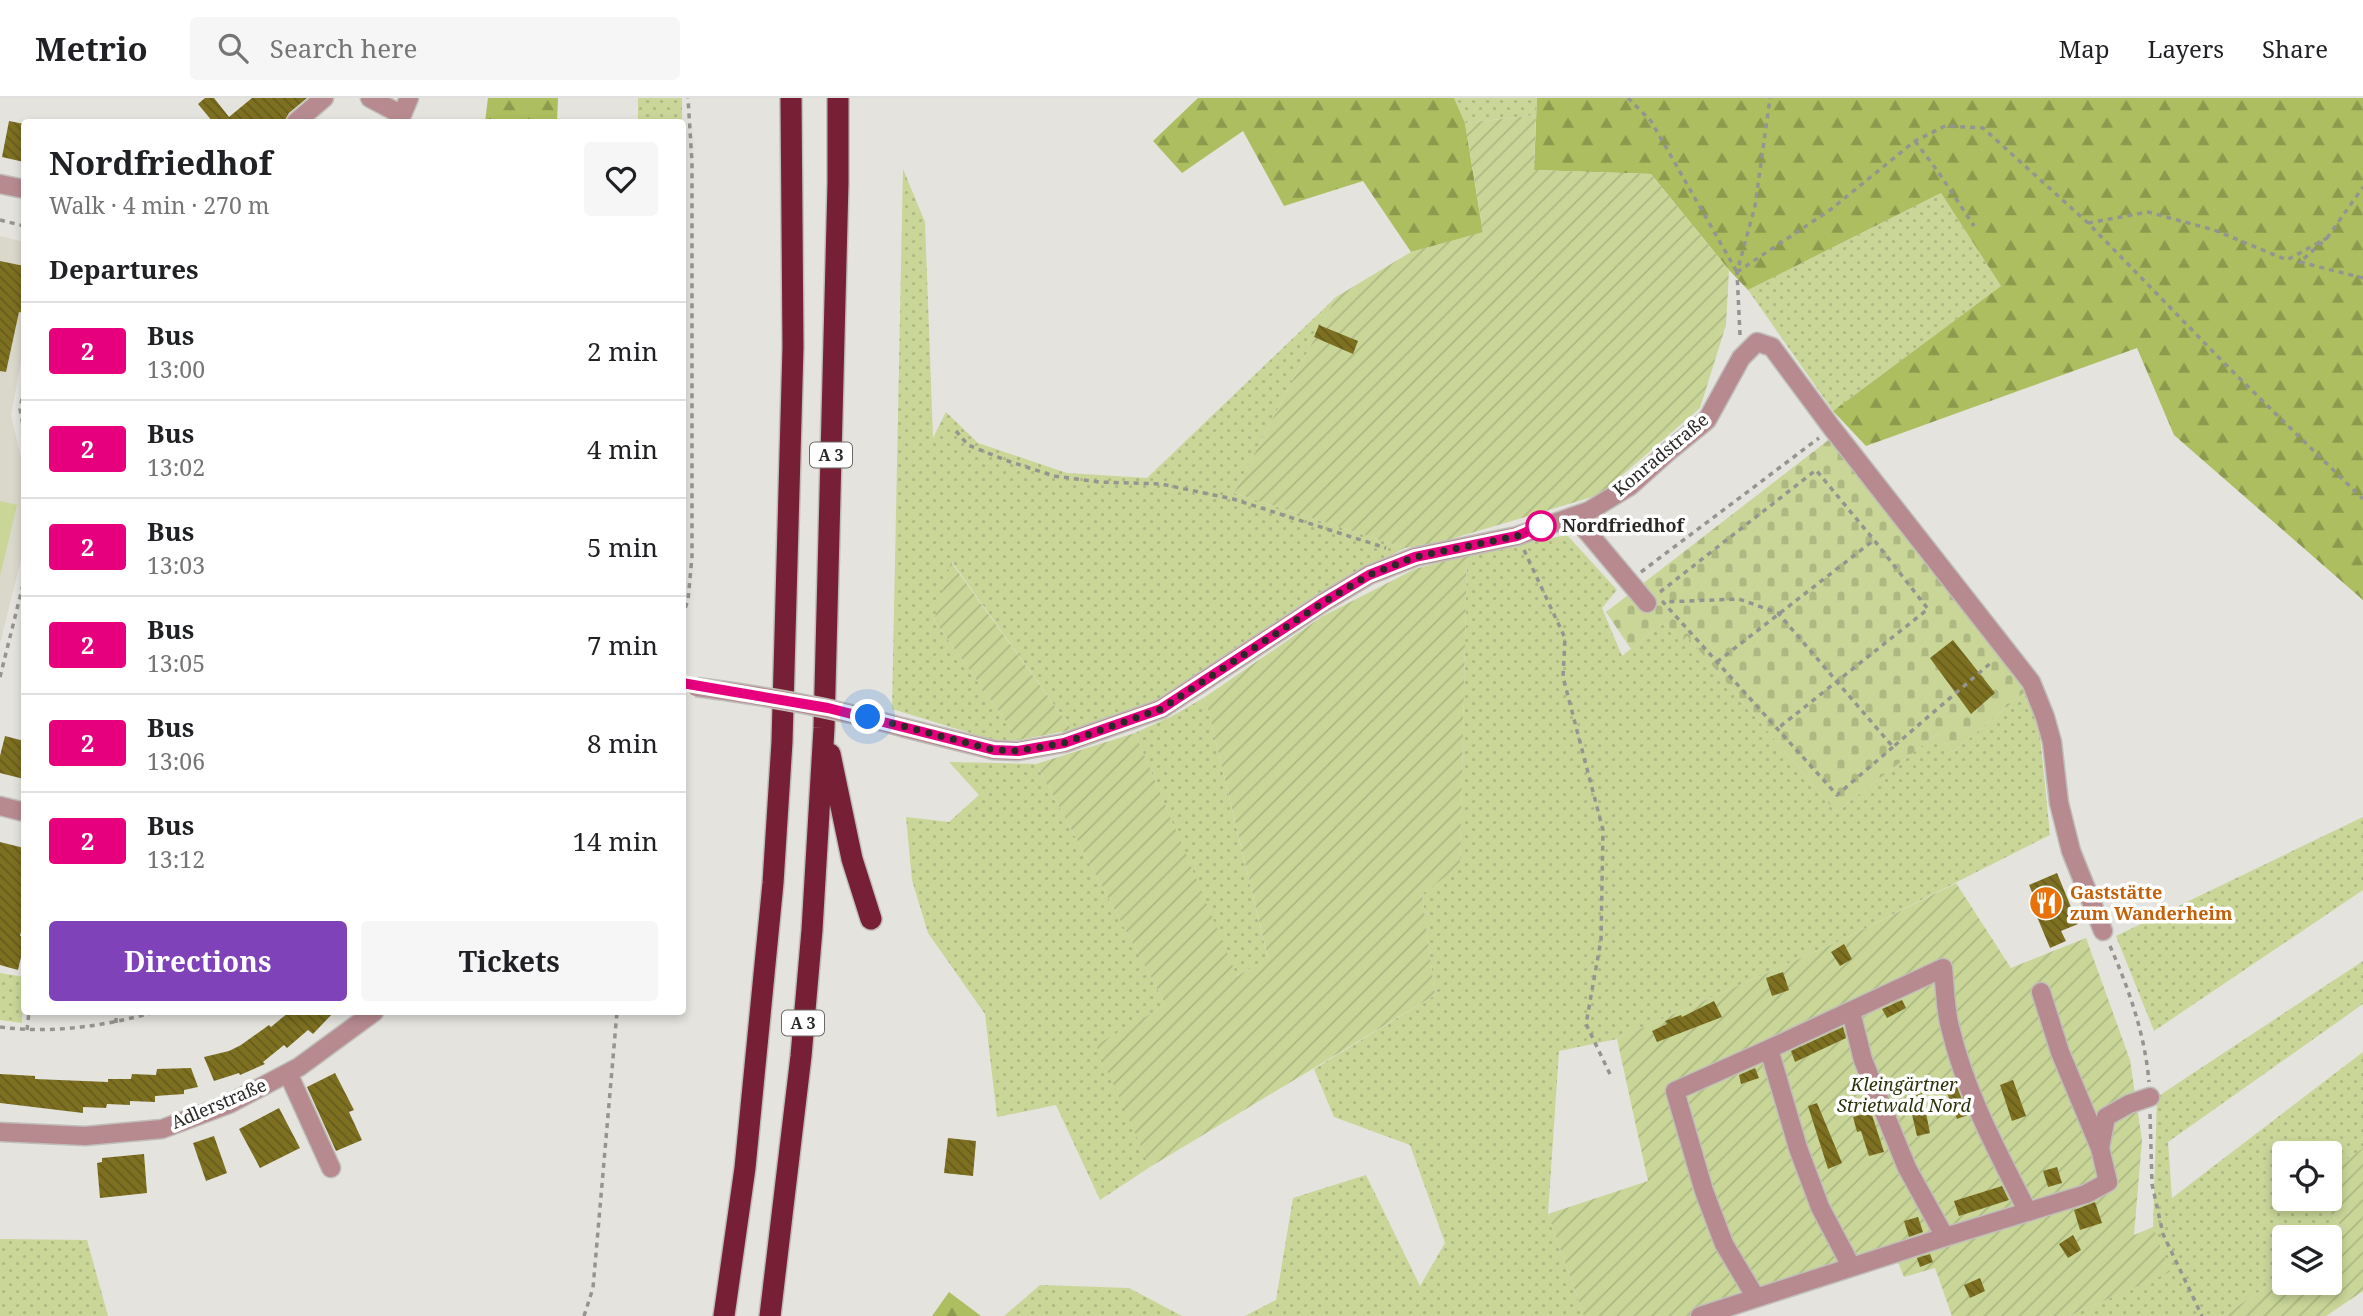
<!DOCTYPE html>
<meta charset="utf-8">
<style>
body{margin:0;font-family:"Noto Serif",serif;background:#f6f6f6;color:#202124;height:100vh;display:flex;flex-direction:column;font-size:26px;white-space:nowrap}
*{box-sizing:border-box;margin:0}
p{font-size:23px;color:#757577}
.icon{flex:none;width:38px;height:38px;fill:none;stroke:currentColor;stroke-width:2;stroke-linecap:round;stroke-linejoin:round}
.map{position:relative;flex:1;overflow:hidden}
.details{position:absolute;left:21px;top:21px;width:665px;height:896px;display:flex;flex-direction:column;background:#fff;border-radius:7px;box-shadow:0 4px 10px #0003}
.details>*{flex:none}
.badge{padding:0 14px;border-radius:5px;font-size:24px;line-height:46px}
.buttons{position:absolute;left:2272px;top:1043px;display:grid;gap:14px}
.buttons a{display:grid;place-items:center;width:70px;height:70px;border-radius:7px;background:#fff;box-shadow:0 4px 10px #0003;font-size:35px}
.you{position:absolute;width:35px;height:35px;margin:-18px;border:5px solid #fff;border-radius:50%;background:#1a73e8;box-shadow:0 0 0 10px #1a73e833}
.map>.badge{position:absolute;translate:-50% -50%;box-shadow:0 0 0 4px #fff}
h2{padding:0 28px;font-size:26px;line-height:63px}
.round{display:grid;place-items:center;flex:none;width:74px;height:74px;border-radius:7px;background:#f6f6f6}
.summary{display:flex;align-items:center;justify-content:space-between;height:119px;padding:0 28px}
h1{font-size:33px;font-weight:700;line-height:52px}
.cta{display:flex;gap:14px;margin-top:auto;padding:14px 28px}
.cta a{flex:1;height:80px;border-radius:7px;background:#7f42b8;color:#fff;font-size:28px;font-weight:700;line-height:80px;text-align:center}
.cta a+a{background:#f6f6f6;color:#202124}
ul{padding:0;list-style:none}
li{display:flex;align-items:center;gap:21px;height:98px;padding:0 28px;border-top:2px solid #e0e0e0}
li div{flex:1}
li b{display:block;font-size:26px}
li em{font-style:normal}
li .badge{min-width:77px;font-weight:700;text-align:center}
header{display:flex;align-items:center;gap:42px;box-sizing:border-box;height:98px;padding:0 35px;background:#fff;border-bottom:2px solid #e0e0e0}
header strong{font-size:33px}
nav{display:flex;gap:38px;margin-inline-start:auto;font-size:24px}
.search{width:490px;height:63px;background:#f6f6f6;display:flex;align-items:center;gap:18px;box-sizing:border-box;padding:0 24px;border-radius:7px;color:#757577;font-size:26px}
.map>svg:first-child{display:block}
.built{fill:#dad7cb}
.grass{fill:url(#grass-dots)}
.forest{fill:url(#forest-firs)}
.cemetery{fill:url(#cemetery-stones)}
.garden{fill:url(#garden-furrows)}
.pitch{fill:#c9d698}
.building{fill:url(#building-back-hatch)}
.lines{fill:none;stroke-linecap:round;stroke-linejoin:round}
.minor-casing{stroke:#bfbeb9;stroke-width:21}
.highway-casing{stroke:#bfbeb9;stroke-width:24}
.path{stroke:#959490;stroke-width:3.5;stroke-dasharray:5 5;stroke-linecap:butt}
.minor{stroke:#b78a90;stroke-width:18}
.highway{stroke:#771f35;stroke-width:21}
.minor-bridge-casing{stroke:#bfbeb9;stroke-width:21;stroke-linecap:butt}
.minor-bridge{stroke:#b78a90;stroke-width:18}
.line-casing{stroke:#fff;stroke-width:16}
.line{stroke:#e6007e;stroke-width:10}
.walk{stroke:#2a2927;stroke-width:7;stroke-dasharray:0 12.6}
.stop-dot{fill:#fff;stroke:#e6007e;stroke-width:3.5}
.labels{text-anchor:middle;stroke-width:7;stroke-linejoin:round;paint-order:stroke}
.shield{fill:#fff;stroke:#6a6968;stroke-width:2}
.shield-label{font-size:16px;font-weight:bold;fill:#2a2927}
.street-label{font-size:18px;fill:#2a2927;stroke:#fff}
.stop-label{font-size:18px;font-weight:bold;fill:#2a2927;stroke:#fff;text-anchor:start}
.food-label{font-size:18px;font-weight:bold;fill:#c56008;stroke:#fff;text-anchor:start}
.park-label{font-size:18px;font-style:italic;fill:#2c330a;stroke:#fff}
</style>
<header>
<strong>Metrio</strong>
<div class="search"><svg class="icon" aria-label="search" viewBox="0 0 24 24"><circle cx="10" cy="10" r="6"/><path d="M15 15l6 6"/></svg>Search here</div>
<nav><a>Map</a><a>Layers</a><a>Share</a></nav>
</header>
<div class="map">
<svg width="2363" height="1218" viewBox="0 0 2363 1218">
<defs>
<pattern id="grass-dots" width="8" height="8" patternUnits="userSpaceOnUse" patternTransform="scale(1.75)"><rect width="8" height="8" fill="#c9d698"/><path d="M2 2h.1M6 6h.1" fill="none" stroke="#adb883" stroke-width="1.8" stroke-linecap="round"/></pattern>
<pattern id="forest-firs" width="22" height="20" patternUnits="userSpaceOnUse" patternTransform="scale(1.75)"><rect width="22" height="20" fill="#acbe5f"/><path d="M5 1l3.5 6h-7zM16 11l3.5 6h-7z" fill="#8c9a4e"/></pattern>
<pattern id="cemetery-stones" width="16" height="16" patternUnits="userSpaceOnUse" patternTransform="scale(1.75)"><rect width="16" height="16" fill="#c9d698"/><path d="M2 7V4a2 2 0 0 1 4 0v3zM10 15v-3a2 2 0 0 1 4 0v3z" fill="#adb883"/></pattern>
<pattern id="garden-furrows" width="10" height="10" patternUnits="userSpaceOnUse" patternTransform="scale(1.75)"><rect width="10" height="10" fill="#c9d698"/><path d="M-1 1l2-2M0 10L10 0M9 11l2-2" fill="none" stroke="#adb883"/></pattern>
<pattern id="building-back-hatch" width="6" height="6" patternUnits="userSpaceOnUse" patternTransform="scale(1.75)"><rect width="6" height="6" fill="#7e7021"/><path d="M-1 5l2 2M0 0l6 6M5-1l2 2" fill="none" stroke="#675c1d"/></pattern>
</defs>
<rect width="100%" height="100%" fill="#e4e3de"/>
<path class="built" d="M0,138L24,144V247L11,317L24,373V450L0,545Z"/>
<path class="grass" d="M638,0H682V24H638Z
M1454,0H1537L1536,17L1465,25Z
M903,71L925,124L933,340L946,314L978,345L1067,375L1147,380L1336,199L1234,395L1405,450L1314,498L1157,603L1072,632L952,464L934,522L1019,642H993L892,611Z
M1941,95L2001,188L1833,313L1748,192Z
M1567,437L1617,492L1602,510L1622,558L1664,524L1681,544L1687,538L1836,714L1937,636L1953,654L2026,593L2038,618L2050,737L1844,841L1617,941L1559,953L1548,1116L1584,1218H1245L1276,1202L1293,1100L1366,1077L1420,1188L1445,1145L1410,1047L1334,1019L1314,971L1435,897L1422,796L1460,767L1467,457Z
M1205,599L1268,861L1236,878L1135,635L1174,617Z
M949,664L1036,666L1166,907L1097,947L1150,1069L1100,1102L1056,1007L997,1019L985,916L928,835L912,782L906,719L949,724L979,697Z
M2363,719V792L2154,933L2116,838Z
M2363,863V906L2168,1044L2172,1100L2363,954V1050L2329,1074V1055H2284V1101H2319L2346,1134L2329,1146V1139H2284V1177L2223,1218H2069L2169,1174L2153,1129L2157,999Z
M0,875L24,879L22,925L0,922Z
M0,1141L87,1142L108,1218H0Z
M1040,1187L1129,1190L1182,1218H1004Z"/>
<path class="forest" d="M488,0H558L557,24H485Z
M1198,0H1454L1465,25L1483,135L1411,154L1363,83L1284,108L1243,33L1182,75L1153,43Z
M1537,0H2363V502L2174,337L2137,250L1866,348L1833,313L2001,188L1941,95L1748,192L1729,172L1651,76L1534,72Z
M949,1194L981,1218H932Z"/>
<path class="cemetery" d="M1831,340L2026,593L1953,654L1937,636L1836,714L1687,538L1681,545L1664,524L1631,551L1606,514Z"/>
<path class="garden" d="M1536,17L1534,72L1651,76L1729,172L1726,227L1700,310L1599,397L1434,446L1405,450L1234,395L1336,199L1411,154L1483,134L1465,25Z
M1467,457L1460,768L1422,796L1435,897L1150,1069L1096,947L1166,907L1036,666L1135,635L1237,878L1268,860L1205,599L1323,518L1415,471Z
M951,464L1072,632L1019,642L934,522Z
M1956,785L2011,870L2086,840L2130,962L2142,1042L2134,1137L2153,1129L2170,1174L2069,1218H1952L1935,1170L1904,1179L1898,1164L1732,1218H1584L1548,1116L1648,1083L1617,941L1844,841Z
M2363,1050V1193L2326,1218H2223L2284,1177V1185H2329V1146L2346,1134L2319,1101H2329V1074Z"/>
<path class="pitch" d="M0,403L17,407L0,478Z"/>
<path class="building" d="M205,0H214L229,19L252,0H307L289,15L284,24H213L198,6Z
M9,23L24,26V64L2,59Z
M0,163L24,168V215L19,214L6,274L0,273Z
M1319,227L1358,243L1353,256L1314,239Z
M1953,542L1995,595L1971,616L1930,560Z
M5,638L24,643V681L0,675V658Z
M0,744L24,750V821L20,838L24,839V846L18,872L0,867Z
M2057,775L2078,826L2061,833L2066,843L2050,850L2030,802L2035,801L2029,787Z
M1844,846L1852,861L1840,868L1831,854Z
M1783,874L1789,892L1772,898L1766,880Z
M1902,902L1906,910L1887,920L1882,911Z
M1714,903L1722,919L1657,944L1652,933L1667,926L1665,923L1681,917L1682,919Z
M289,914H334L313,936L308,932L287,950L284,947L263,964L265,966L240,977L239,975L214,983L204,959L229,953L241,947L269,927L271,929Z
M1843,929L1846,940L1795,964L1791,953Z
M191,970L198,989L184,992V996L155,998V1004L130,1003V1007L107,1006L106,1010L83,1009V1015L0,1005V976L35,978V981L108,984V981H131L132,976L156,977L157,971Z
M1755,970L1759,980L1741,986L1739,977Z
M335,975L354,1012L349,1014L362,1042L336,1053L307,989Z
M1953,979L1968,1017L1957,1021L1942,982Z
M2013,982L2026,1018L2012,1023L2000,987Z
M1922,995L1930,1035L1917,1038L1908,999Z
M1817,1005L1842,1065L1828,1071L1808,1008Z
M279,1010L300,1050L260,1070L239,1031Z
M1871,1014L1884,1054L1869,1058L1861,1033L1857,1034L1853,1019Z
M214,1038L227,1075L206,1083L193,1045Z
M948,1040L976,1043L973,1078L944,1075Z
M144,1056L147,1095L100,1100L97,1065L102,1064V1060Z
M2057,1069L2062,1085L2048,1089L2043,1073Z
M2002,1088L2009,1102L1959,1118L1954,1103Z
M2095,1104L2102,1125L2080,1132L2074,1112Z
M1918,1119L1923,1134L1909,1139L1904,1123Z
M2073,1137L2081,1152L2068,1160L2059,1146Z
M1930,1156L1933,1164L1920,1169L1917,1160Z
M1980,1180L1985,1193L1970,1200L1964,1187Z"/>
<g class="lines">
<g class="minor-casing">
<path id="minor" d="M370,0L402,17
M296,24L324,0
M399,24L409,0
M0,86L24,91
M1574,418L1647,505
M905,630L994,652L1018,653L1064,645L1161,611L1324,504L1369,477L1415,459L1517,438L1589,413L1630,388L1669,353L1707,322L1741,260L1757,244L1772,249L1832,330L2031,584L2045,619L2052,644L2059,705L2071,753L2103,833
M0,708L24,714
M1851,914L1863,962L1907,1070L1945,1139L2086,1096L2108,1084L2100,1050L2060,954L2041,894
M1769,951L1943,870C1945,889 1945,910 1950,929C1965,994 1998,1055 2028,1114
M288,975L331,1070
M0,1034L85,1038L162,1031L229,1006L299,969L374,914
M2100,1050L2106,1019L2129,1006L2150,999
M1851,1168L1820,1109L1798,1050L1769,951L1675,993L1704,1093L1724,1146L1756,1200L1945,1139
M1700,1218L1756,1200"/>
</g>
<g class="highway-casing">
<path id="highway" d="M830,656L852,761L871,821
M724,1218L745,1070L773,785L782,644L793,249L791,0
M770,1218L801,958L812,832L824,630L838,85V0"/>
</g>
<path class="path" d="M1628,0L1651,23L1737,174
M1915,43L1939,75L1974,128
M0,122L24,128
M2088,125L2148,114L2214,132L2287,162L2327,140L2300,164L2363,180
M2327,140L2363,89
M1737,174L1830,112L1915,43L1945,28L1983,30L2088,125L2230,271L2363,401
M1740,237L1737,174L1755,108L1770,0
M24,291L20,311L24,333
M956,333L968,347L1005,362L1054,378L1099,384L1161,386L1233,401L1386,450
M1524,452L1565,540L1563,579L1603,732L1601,842L1586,926L1610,976
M1641,474L1819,340
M1660,494L1816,372L1874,442
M682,519L688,502L692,459V64L688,0
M1717,564L1874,442L1928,511L1777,631
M0,579L24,483
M1893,649L1837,697L1663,504L1739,501L1778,515L1893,649L1993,563
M2110,848C2129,891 2145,937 2149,984
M116,925V914
M0,929C53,936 104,928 155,914
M27,932L29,914
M2150,1016L2152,1086L2163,1136L2202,1218
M584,1218L593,1190L617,914"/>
<use href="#minor" class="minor"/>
<use href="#highway" class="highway"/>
<g class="minor-bridge-casing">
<path id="minor-bridge" d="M696,589C767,598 836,610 905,630"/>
</g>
<use href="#minor-bridge" class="minor-bridge"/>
</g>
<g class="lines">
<g class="line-casing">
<path id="line" d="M682,585L828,610L994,652L1018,653L1064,645L1161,611L1324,504L1369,477L1415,459L1517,438L1541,428"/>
</g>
<use href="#line" class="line"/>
<path class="walk" d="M868,619L994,652L1018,653L1064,645L1161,611L1324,504L1369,477L1415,459L1517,438L1541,428"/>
</g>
<defs>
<g id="restaurant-disc" transform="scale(1.75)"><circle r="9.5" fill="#e8710a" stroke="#fff"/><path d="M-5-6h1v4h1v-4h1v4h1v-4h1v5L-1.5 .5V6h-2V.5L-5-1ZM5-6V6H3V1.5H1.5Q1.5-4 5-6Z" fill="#fff"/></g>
</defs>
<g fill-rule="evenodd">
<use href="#restaurant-disc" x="2046" y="805"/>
</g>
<circle class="stop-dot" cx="1541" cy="428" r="14"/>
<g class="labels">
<g class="shield">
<rect x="810" y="344.5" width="42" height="25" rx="5"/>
<rect x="782" y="912.5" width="42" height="25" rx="5"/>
</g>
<g class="shield-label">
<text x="831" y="363">A 3</text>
<text x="803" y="931">A 3</text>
</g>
<g class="street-label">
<text transform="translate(1661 357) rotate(-40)" y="6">Konradstraße</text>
<text transform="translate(219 1006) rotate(-23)" y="6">Adlerstraße</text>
</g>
<g class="stop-label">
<text x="1562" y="434">Nordfriedhof</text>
</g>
<g class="food-label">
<text x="2070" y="801">Gaststätte<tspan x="2070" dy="21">zum Wanderheim</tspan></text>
</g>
<g class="park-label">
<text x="1904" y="993">Kleingärtner<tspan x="1904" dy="21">Strietwald Nord</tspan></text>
</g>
</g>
</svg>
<div class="buttons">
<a><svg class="icon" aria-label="locate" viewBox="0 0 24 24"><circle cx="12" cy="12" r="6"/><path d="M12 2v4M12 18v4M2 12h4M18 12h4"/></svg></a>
<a><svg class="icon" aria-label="layers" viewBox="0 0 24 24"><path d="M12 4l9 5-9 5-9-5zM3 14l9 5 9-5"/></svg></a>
</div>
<div class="you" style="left:868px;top:619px"></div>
<section class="details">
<div class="summary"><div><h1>Nordfriedhof</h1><p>Walk · 4 min · 270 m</p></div><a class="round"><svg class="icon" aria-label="heart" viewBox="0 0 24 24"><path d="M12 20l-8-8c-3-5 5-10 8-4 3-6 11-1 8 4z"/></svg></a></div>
<h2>Departures</h2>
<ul>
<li><span class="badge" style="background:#e6007e;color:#fff">2</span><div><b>Bus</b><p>13:00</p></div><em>2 min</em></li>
<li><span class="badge" style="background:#e6007e;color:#fff">2</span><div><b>Bus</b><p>13:02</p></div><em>4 min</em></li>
<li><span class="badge" style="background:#e6007e;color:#fff">2</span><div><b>Bus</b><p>13:03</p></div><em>5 min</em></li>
<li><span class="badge" style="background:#e6007e;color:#fff">2</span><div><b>Bus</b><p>13:05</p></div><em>7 min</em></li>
<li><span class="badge" style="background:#e6007e;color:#fff">2</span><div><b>Bus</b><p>13:06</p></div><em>8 min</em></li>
<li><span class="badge" style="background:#e6007e;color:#fff">2</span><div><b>Bus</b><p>13:12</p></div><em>14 min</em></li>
</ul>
<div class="cta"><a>Directions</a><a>Tickets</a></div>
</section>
</div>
